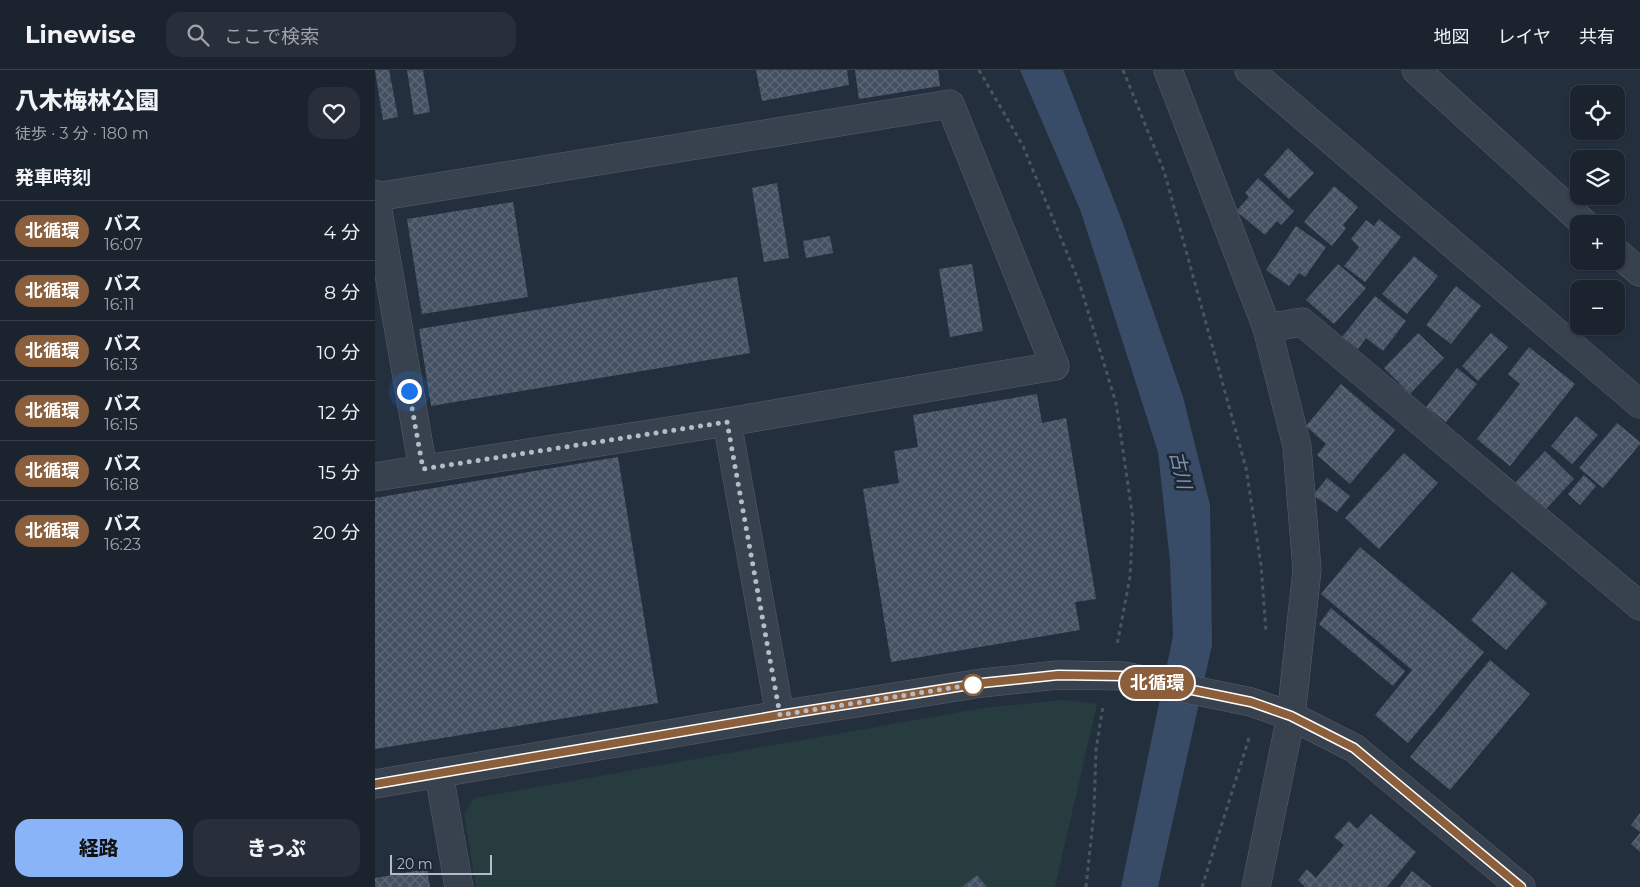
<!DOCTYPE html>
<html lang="ja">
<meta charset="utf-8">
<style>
body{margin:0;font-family:Montserrat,"Noto Sans JP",sans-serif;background:#282f3a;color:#f1f3f6;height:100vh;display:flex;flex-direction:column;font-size:19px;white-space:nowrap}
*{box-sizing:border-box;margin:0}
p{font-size:16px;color:#a0a4aa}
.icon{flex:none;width:28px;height:28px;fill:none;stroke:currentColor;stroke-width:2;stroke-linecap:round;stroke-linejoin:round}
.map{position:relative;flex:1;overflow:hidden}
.drawer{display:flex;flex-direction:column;background:#1b232e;width:375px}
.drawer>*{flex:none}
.badge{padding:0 10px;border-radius:16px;font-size:18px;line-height:32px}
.fabs{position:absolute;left:1195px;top:15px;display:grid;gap:10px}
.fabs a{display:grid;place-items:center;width:55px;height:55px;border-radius:10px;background:#1b232e;box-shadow:0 1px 4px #0004,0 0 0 1px #39404a;font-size:25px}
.scale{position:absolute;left:15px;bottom:12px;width:102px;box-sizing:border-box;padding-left:5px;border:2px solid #b4bcc9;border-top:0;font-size:14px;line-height:18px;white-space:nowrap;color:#b4bcc9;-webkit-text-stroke:4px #1d2633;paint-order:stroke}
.you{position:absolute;width:25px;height:25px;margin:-12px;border:4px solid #fff;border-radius:50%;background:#1a73e8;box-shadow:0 0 0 8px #1a73e833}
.map>.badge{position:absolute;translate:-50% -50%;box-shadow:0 0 0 2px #fff}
h2{padding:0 15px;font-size:19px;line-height:45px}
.round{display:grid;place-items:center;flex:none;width:52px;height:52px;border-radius:15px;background:#282f3a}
.headline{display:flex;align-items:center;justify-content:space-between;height:85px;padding:0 15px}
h1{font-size:24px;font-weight:800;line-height:38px}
.primary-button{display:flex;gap:10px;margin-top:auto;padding:10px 15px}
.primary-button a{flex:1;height:58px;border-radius:15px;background:#8ab4f8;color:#111;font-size:20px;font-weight:800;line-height:58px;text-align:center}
.primary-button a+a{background:#282f3a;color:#f1f3f6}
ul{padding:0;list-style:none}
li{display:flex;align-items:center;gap:15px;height:60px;padding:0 15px;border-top:1px solid #39404a}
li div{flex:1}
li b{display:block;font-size:19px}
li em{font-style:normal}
li .badge{min-width:55px;font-weight:700;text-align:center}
header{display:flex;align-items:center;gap:30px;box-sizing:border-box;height:70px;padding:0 25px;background:#1b232e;border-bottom:1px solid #39404a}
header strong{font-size:24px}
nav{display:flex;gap:28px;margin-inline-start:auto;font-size:18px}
.search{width:350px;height:45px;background:#282f3a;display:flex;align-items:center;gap:12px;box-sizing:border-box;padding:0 18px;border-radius:15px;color:#a0a4aa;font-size:19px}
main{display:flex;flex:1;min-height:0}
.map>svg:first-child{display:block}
.park{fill:#263c3f}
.water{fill:#394c67}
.building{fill:url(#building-cross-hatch)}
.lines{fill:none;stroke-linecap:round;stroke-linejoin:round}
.minor-casing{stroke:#565f6c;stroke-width:29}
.path{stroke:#44595c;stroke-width:3;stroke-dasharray:4 4;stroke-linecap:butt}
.minor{stroke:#38414e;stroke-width:28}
.line-casing{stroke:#fff;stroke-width:11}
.line{stroke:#8b5e3c;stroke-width:8}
.walk{stroke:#b4bcc9;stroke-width:5;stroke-dasharray:0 9}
.stop-dot{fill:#fff;stroke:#8b5e3c;stroke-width:2.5}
.labels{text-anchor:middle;stroke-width:5;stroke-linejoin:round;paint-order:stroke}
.water-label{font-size:19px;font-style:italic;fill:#7c92b1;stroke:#1d2633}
</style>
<header>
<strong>Linewise</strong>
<div class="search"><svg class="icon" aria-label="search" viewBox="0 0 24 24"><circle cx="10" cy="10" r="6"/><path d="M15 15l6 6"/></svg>ここで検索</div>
<nav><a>地図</a><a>レイヤ</a><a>共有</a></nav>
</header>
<main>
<section class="drawer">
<div class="headline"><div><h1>八木梅林公園</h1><p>徒歩 · 3 分 · 180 m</p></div><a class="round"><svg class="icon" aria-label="heart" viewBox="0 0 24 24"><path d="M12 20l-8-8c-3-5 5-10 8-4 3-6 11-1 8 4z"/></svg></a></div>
<h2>発車時刻</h2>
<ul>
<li><span class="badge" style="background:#8b5e3c;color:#fff">北循環</span><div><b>バス</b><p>16:07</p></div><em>4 分</em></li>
<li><span class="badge" style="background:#8b5e3c;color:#fff">北循環</span><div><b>バス</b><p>16:11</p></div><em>8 分</em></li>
<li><span class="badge" style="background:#8b5e3c;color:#fff">北循環</span><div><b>バス</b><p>16:13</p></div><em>10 分</em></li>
<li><span class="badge" style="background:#8b5e3c;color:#fff">北循環</span><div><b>バス</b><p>16:15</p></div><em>12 分</em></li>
<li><span class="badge" style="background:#8b5e3c;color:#fff">北循環</span><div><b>バス</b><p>16:18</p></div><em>15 分</em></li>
<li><span class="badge" style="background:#8b5e3c;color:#fff">北循環</span><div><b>バス</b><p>16:23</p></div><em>20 分</em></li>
</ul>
<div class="primary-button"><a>経路</a><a>きっぷ</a></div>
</section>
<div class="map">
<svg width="1265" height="817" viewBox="0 0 1265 817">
<defs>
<pattern id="building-cross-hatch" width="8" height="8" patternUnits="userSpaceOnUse" patternTransform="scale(1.25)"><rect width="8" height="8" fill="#455162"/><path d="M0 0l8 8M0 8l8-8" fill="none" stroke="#5d6877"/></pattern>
</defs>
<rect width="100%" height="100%" fill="#242f3e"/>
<path class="park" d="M688,630L722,634L680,817H101L89,744L100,728L608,638Z"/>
<path class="water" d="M645,0H688L747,151L808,327L835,435L837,575L783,817H746L798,566L795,491L783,382L706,142Z"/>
<path class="building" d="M0,0H14L23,47L8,50Z
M32,0H48L55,42L39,45Z
M381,0H472L474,15L387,31Z
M480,0H563L565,16L484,29Z
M913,78L939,103L914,129L889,105Z
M883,108L919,141L906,155L902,151L890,165L861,141L874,127L870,123Z
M402,113L414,188L389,192L377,118Z
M959,116L983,137L968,155L971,158L957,176L929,152Z
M138,132L153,227L47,244L32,149Z
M1004,149L1026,167L990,212L969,196L984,177L976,169L991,150L999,156Z
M921,156L951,177L930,207L924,203L914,216L891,200Z
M455,166L458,183L431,188L428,171Z
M1039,186L1063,206L1032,244L1007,224Z
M597,194L608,261L575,267L564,199Z
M963,194L991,218L959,254L931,230Z
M362,207L375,283L56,336L44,259Z
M1081,216L1106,236L1076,274L1051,255Z
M1000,226L1031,251L1008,281L991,268L983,279L967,267Z
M1043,263L1069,288L1035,324L1009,298Z
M1116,263L1133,277L1103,311L1087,296Z
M1154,277L1200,314L1135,396L1102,369L1145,314L1133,304Z
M1082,298L1102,314L1071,352L1051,337Z
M966,314L1020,360L975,414L942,385L951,374L931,356Z
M662,324L667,353L691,348L721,529L700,532L705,560L516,592L488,419L524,413L519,381L543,377L538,345Z
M1201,346L1223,365L1197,394L1176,376Z
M1242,353L1265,372V374L1228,418L1204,398Z
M1170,381L1199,409L1170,440L1141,412Z
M1029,383L1063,413L1004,479L970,448Z
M243,387L283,633L0,679V428Z
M1209,405L1221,416L1205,435L1193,424Z
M952,408L975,426L962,442L938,425Z
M985,477L1109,582L1033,673L1000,645L1037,600L946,524Z
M1137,502L1172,533L1131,580L1096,550Z
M956,538L1030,601L1018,616L944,554Z
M1115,590L1155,624L1075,720L1035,687Z
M1265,743V762L1256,755Z
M996,744L1041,782L1012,817H930L923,810L932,799L941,808L969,775L959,767L974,751L982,759Z
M1265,763V782L1256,774Z
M52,799L55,817H0V808Z
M1037,801L1057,817H1025Z
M602,805L612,817H587Z"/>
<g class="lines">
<g class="minor-casing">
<path id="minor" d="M793,0L892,258L922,376L932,500L916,646L881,817
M874,0L1265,334
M1041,0L1210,154
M0,124L48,399
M1241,182L1265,202
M892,258L927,252L1265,536
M352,352L405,645
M0,407L352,352L680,296L575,34L1,127
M64,704L84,817
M0,714L405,645L607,613L683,605L749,606L876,632L916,646L979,678L1146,817"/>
</g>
<path class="path" d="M604,0L648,76L704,212L741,333L758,449L755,507L742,575
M748,0L789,101L871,398L886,495L891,562
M711,817L719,742L721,680L728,636
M827,817L875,665"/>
<use href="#minor" class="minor"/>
</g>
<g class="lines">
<g class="line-casing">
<path id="line" d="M0,714L405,645L607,613L683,605L749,606L876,632L916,646L979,678L1146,817"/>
</g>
<use href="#line" class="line"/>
<path class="walk" d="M34,321L48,399L352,352L405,645L607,613L598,615"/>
</g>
<circle class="stop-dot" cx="598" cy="615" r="10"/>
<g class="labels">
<g class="water-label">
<text transform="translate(806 400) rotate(77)" y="7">古川</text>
</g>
</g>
</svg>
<div class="fabs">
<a><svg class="icon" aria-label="locate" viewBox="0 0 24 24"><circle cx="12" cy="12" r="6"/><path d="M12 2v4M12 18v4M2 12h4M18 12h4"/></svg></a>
<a><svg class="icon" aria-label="layers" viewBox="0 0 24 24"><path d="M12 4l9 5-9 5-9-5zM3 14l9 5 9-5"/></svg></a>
<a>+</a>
<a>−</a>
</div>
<div class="scale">20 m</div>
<div class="you" style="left:34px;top:321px"></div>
<b class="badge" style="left:782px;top:613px;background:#8b5e3c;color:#fff">北循環</b>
</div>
</main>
